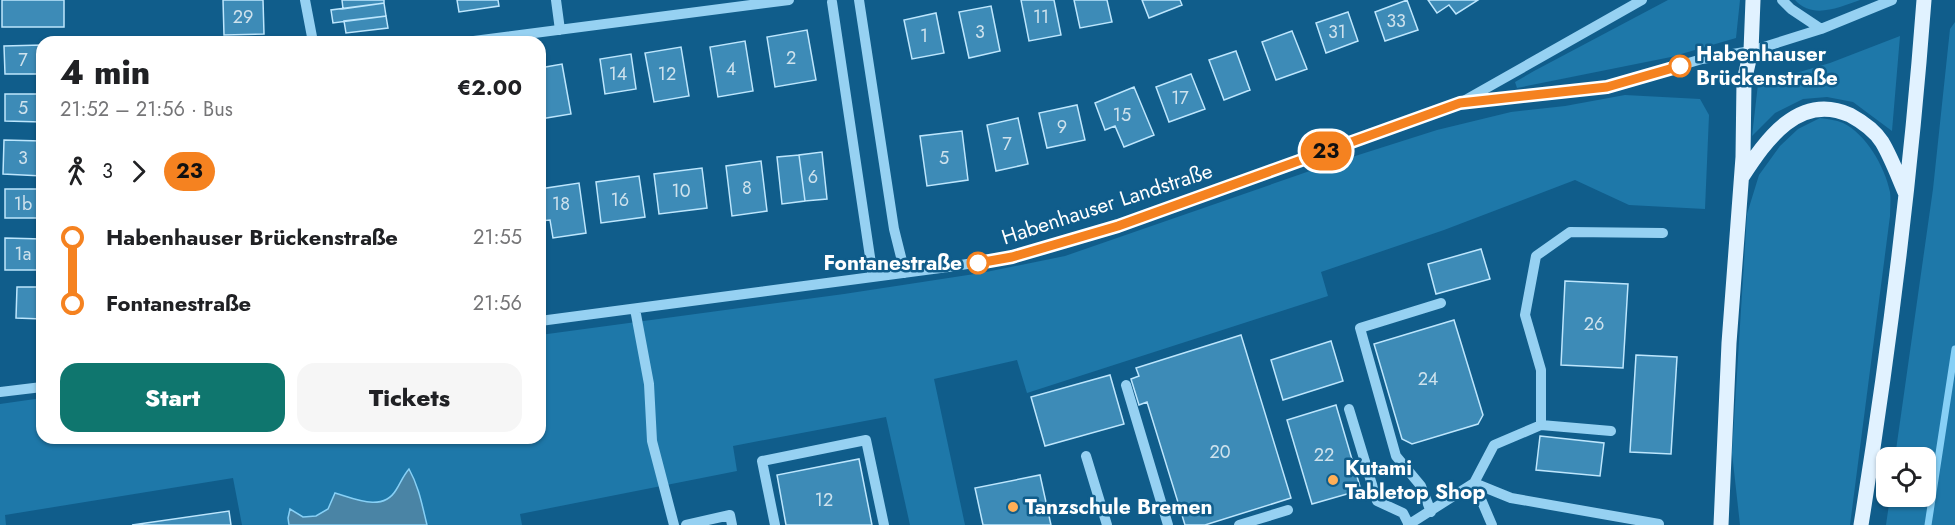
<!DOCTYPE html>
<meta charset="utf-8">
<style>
body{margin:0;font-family:Jost,sans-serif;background:#f6f6f6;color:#202124;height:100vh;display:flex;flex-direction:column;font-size:22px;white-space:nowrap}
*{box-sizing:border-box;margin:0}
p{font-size:20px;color:#757577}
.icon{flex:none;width:33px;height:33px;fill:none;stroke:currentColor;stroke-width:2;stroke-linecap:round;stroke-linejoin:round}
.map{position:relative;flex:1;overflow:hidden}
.sheet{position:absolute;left:36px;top:36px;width:510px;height:408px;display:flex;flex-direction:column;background:#fff;border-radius:18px;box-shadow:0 2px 4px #0004}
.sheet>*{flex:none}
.badge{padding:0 12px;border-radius:20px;font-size:21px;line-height:39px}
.controls{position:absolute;left:1876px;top:447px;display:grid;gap:12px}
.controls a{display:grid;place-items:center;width:60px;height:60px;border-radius:12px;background:#fff;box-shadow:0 2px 4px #0004;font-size:30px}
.map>.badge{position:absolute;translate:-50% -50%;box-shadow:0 0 0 3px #fff}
.legs{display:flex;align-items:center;gap:9px;height:66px;padding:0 24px;font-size:20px}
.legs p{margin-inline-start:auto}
.headline{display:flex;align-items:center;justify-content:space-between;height:102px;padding:0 24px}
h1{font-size:33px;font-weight:800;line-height:45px}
.action{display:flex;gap:12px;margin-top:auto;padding:12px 24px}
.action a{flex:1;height:69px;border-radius:18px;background:#0f766e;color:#fff;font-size:24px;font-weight:800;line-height:69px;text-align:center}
.action a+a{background:#f6f6f6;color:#202124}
ul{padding:0 24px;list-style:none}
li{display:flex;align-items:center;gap:21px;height:66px;font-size:22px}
li i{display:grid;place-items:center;width:9px;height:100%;margin:0 8px;background:currentColor}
li i::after{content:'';width:15px;height:15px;margin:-8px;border:4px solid;border-radius:50%;background:#fff}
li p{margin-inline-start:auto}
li:first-child i{background:linear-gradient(#0000 50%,currentColor 0)}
li:last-child i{background:linear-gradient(currentColor 50%,#0000 0)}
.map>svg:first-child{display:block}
.green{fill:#1e78a9}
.water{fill:#4a84a5;stroke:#87d0f6;stroke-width:1.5}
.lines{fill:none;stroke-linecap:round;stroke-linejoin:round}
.stream{stroke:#87d0f6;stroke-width:7}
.building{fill:#3d8bb7;stroke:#bde6fd;stroke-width:1.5}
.minor{stroke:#96d1f2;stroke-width:10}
.major{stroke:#e1f2ff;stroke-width:15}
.line-1-casing{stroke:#fff;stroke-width:14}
.line-1{stroke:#f58220;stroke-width:9}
.stop-1-dot{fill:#fff;stroke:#f58220;stroke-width:3}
.poi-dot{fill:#ffaf57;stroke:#105d8b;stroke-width:2}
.labels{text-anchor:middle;stroke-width:5;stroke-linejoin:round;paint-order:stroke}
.number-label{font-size:18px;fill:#cee2ed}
.stop-label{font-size:21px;font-weight:bold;fill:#fff;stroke:#105d8b;text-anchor:start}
.street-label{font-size:21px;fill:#fff;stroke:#105d8b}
.poi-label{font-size:21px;font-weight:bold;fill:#fff;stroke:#105d8b;text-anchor:start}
</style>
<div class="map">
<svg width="1955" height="525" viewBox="0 0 1955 525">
<rect width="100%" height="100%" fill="#105d8b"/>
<path class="green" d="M1668,0H1740L1736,38L1671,57L1517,88L1515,82L1534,71Z
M1795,0H1860C1839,7 1813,20 1795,0Z
M1955,22V525H1886L1890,497L1926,496V458L1895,457L1933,189L1950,29Z
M1900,36L1892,131L1853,102L1827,97L1803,99L1775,113L1752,136L1758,84L1830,63Z
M1625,95L1700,99L1709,115L1705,209L1629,205L1575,180L1444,230L1321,272L1328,296L1027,393L1017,360L934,379L965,525H910L886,417L733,446L737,471L520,514L522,525H242L233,478L5,515L6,525H0V404L42,398V438H540V335L844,294L981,273L1065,256L1330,164L1437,130L1511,112L1565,106Z
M1820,118C1827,119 1836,120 1843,123C1866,134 1885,167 1890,192C1891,200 1890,209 1890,216L1850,525H1740L1732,453L1747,214L1759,175L1780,146L1798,129Z"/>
<path class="water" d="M409,469C419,487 422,505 427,525H289L288,518L290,509L303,517L316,516L328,509L335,493C355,499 383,512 396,490C401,482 403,476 409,469Z"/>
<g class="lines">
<path class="stream" d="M1928,525L1955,349"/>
</g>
<path class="building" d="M2,0H64V27H2Z
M223,0H263L264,34L224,35Z
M342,0H384V3L343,9Z
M457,0H498L499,6L459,12Z
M1021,0H1054L1061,35L1029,41Z
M1074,0H1107L1112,22L1080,28Z
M1142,0H1180L1182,5L1149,18Z
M1407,0L1418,30L1385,41L1375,12Z
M1428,0H1478L1456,14L1449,5L1437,13Z
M384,3L386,16L333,23L331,10Z
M991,6L1000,51L969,58L959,12Z
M1348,12L1358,41L1326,53L1316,23Z
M936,13L944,53L912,59L904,20Z
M386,16L388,28L346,33L344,21Z
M807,30L816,80L775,87L767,37Z
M1292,31L1307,69L1276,80L1262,42Z
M745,41L753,91L718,97L710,47Z
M42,45V74H5L4,46Z
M681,47L689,96L654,102L645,53Z
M1236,51L1250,90L1224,100L1209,60Z
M631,54L636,89L605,94L600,59Z
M562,64L571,114L540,119V68Z
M1191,74L1205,109L1169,122L1156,87Z
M1134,87L1154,135L1124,147L1115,126L1105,130L1095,103Z
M5,94H42V122L5,121Z
M1077,105L1085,140L1047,148L1039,113Z
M1018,118L1028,164L996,171L987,125Z
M962,131L968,180L927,186L920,136Z
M4,140L42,141V176L3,174Z
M822,152L827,199L805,201L799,155Z
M799,155L805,201L782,204L777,157Z
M761,161L767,211L732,216L726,166Z
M702,168L707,208L659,214L654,174Z
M639,176L645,217L601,223L596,182Z
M579,183L586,233L553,238L550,220L540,221V189Z
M5,189H42V218H5Z
M5,238L42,239V270H5Z
M1481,249L1490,279L1436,294L1428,264Z
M1565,281L1628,284L1623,368L1561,365Z
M17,287H42V319L16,318Z
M1454,320L1483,415L1478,424L1412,444L1402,439L1374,344Z
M1241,335L1291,498L1205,525H1185L1147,402L1139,405L1131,379L1139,376L1136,368Z
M1331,341L1343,381L1283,400L1271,360Z
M1636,355L1677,357L1671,454L1630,452Z
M1110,375L1124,424L1045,446L1031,397Z
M1336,405L1361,490L1312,504L1287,420Z
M1540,436L1604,443L1600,476L1536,470Z
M859,459L872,525H786L777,475Z
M1040,475L1051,525H983L975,488Z
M229,511L231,525H132Z"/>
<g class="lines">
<path class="minor" d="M305,0L313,42
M556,0L560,30
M859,0L894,229L905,273
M1782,0L1791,9L1821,29
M832,2L873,277
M466,42L789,0
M1463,103L1607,87L1702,59L1751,51L1821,29L1892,0
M635,309L649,384L652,441L674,525
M540,321L948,267L1012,257L1118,226L1460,103L1642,0
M1126,385L1168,525
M0,392L42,387
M1349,409L1377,501L1403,513L1409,525
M1541,425L1611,431
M1086,456L1107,525
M1474,483L1511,498L1659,524
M1474,483L1492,525
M1431,512L1421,486L1396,456L1360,328L1441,303
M686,525L730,515L732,525
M775,525L762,461L866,440L884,525
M1239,525L1288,510
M1408,525L1474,483L1494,445L1541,425V370L1525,315L1536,256L1570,232L1663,233"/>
<path class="major" d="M1742,177C1766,140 1799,92 1850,115C1861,121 1875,131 1882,142C1891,157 1898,176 1905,192
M1721,525L1729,343L1743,157L1744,81L1751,51L1753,0
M1861,525C1889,351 1911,175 1924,0"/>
</g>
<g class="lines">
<g class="line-1-casing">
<path id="line-1" d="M978,263L1012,257L1118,226L1460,103L1607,87L1680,66"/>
</g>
<use href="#line-1" class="line-1"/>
</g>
<g class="stop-1-dot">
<circle cx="1680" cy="66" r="10"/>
<circle cx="978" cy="263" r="10"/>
</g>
<g class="poi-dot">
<circle cx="1333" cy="480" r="6"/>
<circle cx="1013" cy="507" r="6"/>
</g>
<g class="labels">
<g class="number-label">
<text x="243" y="23">29</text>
<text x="1041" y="23">11</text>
<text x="1396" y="27">33</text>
<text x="980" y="38">3</text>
<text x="1337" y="38">31</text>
<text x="924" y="42">1</text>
<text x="791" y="64">2</text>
<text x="23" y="66">7</text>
<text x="731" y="75">4</text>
<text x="618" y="80">14</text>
<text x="667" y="80">12</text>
<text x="1180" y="104">17</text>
<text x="23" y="114">5</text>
<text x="1122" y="121">15</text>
<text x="1062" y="133">9</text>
<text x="1007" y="150">7</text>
<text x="23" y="164">3</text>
<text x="944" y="164">5</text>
<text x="813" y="183">6</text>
<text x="747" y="194">8</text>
<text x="681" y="197">10</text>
<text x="620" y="206">16</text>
<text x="23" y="210">1b</text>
<text x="561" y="210">18</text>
<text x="23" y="260">1a</text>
<text x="1594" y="330">26</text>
<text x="1428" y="385">24</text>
<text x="1220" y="458">20</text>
<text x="1324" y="461">22</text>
<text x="824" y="506">12</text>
</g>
<g class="stop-label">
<text x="1696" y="61">Habenhauser<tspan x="1696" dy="24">Brückenstraße</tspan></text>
<text x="962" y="270" text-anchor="end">Fontanestraße</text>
</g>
<g class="street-label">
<text transform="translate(1107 204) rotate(-18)" y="7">Habenhauser Landstraße</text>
</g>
<g class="poi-label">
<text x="1345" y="475">Kutami<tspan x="1345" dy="24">Tabletop Shop</tspan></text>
<text x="1025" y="514">Tanzschule Bremen</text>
</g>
</g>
</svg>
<div class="controls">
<a><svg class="icon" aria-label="locate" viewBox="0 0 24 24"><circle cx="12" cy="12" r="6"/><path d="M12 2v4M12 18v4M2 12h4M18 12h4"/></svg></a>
</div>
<b class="badge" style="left:1326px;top:151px;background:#f58220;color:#111">23</b>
<section class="sheet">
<div class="headline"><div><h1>4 min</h1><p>21:52 – 21:56 · Bus</p></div><b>€2.00</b></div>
<div class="legs"><svg class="icon" aria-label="walk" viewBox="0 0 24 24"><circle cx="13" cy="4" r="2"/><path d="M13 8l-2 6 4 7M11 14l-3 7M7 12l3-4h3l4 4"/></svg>3<svg class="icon" aria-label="forward" viewBox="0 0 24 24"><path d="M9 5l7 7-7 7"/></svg><b class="badge" style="background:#f58220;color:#111">23</b></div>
<ul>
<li><i style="color:#f58220"></i><b>Habenhauser Brückenstraße</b><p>21:55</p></li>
<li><i style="color:#f58220"></i><b>Fontanestraße</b><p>21:56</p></li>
</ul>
<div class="action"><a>Start</a><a>Tickets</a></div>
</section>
</div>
